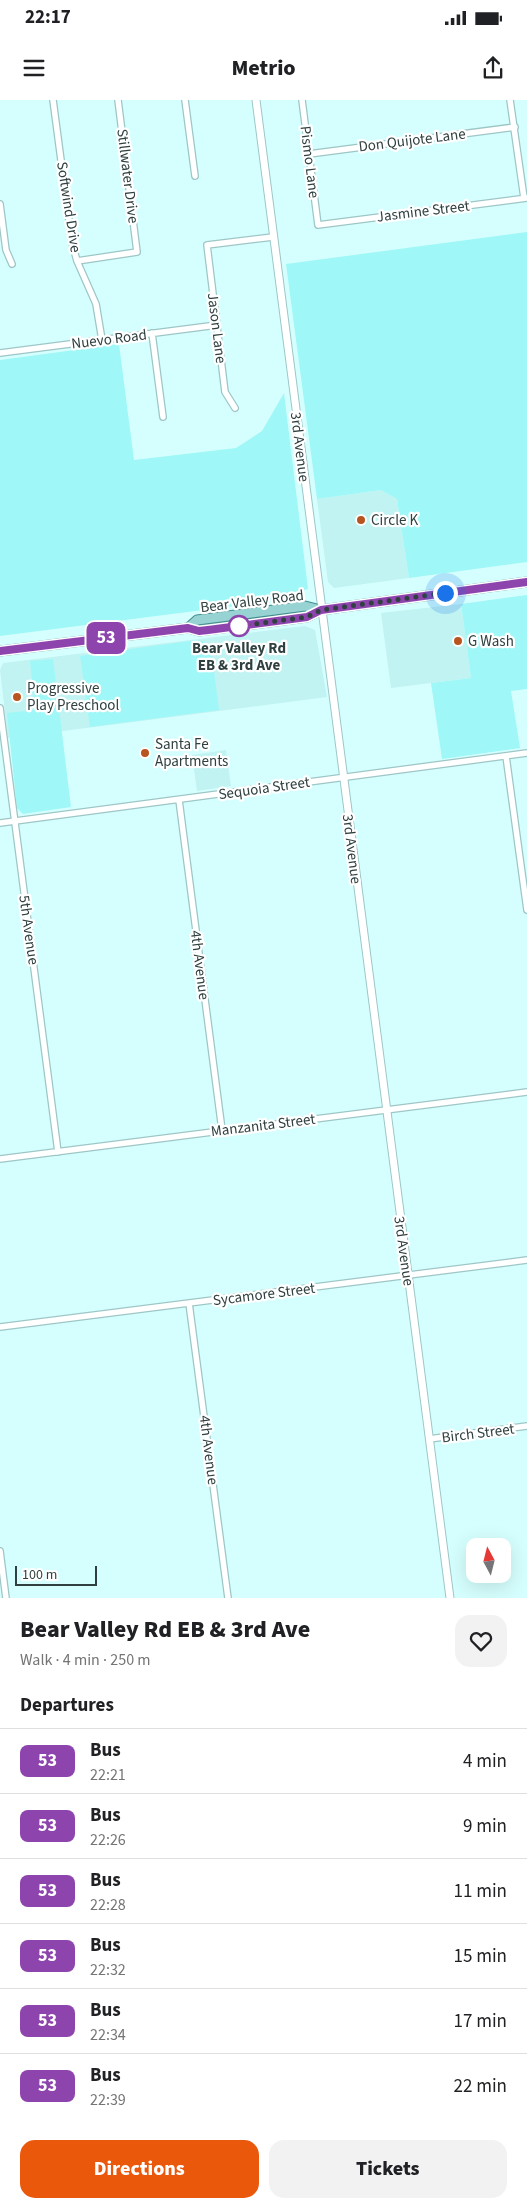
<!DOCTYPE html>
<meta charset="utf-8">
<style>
body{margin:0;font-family:"Source Sans 3",sans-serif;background:#f2f2f2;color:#202124;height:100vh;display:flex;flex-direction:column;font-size:19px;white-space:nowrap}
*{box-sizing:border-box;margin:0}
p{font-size:16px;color:#757577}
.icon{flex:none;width:28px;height:28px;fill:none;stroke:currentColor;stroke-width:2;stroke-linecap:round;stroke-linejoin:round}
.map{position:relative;height:1498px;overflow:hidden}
.details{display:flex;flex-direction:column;background:#fff;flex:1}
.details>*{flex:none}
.badge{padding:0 10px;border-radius:8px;font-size:18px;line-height:32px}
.needle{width:32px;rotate:353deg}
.fabs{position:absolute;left:466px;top:1438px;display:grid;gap:10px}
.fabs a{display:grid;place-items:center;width:45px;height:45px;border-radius:10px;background:#fff;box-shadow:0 5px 20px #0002;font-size:25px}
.scale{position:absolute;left:15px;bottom:12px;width:82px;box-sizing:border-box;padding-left:5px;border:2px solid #304040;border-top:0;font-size:14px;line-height:18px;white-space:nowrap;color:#304040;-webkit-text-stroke:4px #fff;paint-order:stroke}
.you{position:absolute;width:25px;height:25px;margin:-12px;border:4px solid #fff;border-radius:50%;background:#1a73e8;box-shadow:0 0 0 8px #1a73e833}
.map>.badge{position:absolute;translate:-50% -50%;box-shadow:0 0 0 2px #fff}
h2{padding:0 20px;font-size:19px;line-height:45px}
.round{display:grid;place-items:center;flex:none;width:52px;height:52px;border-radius:15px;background:#f2f2f2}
.head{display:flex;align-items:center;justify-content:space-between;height:85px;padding:0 20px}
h1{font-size:24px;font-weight:800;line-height:38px}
.button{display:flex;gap:10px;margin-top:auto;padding:10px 20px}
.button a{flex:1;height:58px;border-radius:15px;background:#ea580c;color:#fff;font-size:20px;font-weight:800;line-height:58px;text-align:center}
.button a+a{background:#f2f2f2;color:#202124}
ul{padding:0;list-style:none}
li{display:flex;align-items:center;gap:15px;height:65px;padding:0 20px;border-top:1px solid #e0e0e0}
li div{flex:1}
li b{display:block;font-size:19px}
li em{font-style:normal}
li .badge{min-width:55px;font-weight:700;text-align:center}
.status{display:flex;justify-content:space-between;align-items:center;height:35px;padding:0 25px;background:#fff;direction:ltr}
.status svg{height:14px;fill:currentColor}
header{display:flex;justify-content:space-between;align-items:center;height:65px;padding:0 20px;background:#fff;font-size:22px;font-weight:800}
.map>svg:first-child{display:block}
.built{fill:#c0f3f2}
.green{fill:#9ff8f7}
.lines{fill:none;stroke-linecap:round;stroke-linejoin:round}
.minor-casing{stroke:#9ec6c6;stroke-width:8}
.tertiary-casing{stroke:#9ec6c6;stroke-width:9}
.primary-casing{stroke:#458d8d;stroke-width:11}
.minor{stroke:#fff;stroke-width:5.5}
.tertiary{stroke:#fff;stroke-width:7}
.primary{stroke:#97d3d3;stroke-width:9}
.line-casing{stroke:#fff;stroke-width:11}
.line{stroke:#8e44ad;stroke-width:8}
.walk{stroke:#304040;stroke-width:5;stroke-dasharray:0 9}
.poi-dot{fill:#b85420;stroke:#fff;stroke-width:2}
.stop-dot{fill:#fff;stroke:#8e44ad;stroke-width:2.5}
.labels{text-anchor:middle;stroke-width:4.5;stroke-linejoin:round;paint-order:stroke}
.street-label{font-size:15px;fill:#304040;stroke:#fff}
.poi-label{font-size:15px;fill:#304040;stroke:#fff;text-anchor:start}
.stop-label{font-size:15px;font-weight:bold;fill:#304040;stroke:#fff}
</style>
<div class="status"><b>22:17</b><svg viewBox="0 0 49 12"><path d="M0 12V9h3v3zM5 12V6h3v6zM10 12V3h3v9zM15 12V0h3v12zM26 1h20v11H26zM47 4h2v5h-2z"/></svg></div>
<header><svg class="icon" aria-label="menu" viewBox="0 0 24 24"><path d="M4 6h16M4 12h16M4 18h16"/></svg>Metrio<svg class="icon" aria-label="share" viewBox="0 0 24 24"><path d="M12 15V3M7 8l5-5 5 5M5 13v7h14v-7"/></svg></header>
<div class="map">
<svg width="527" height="1498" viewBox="0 0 527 1498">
<rect width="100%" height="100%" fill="#d5fffe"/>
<path class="built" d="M381,390L397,399L409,478L334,488L328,482L317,399Z
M461,504L471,578L391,588L381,513Z
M305,526L315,530L327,597L8,638L0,570L3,563Z
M226,650L231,686L197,691L192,655Z"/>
<path class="green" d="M527,132V462L409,478L397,399L381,390L317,399L286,164Z
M119,244L134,360L236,348L262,331L284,293L308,489L257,503L0,536V260Z
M527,495V589L511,591L520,648L442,659L431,583L471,578L461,504Z
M197,540L206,542L208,551L212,556L219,610L90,627L80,556Z
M53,559L71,707L23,714L17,708L7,613L35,610L30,561Z"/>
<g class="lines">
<g class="minor-casing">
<path id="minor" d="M53,0L72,143L77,161L96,204L102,240
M185,0L195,76
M302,0L318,125L527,98
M510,0L524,98
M309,54L515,27
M0,104L6,150L12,164
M77,161L137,152L118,0
M152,233L163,317
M0,253L217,225
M235,308L225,292L207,145L273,137
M0,608L58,1052
M506,656L527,810
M179,700L222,1030
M0,723L527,653
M0,1059L527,992
M189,1203L228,1498
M0,1227L527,1160
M429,1339L527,1326
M0,1451L6,1498"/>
</g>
<g class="tertiary-casing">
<path id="tertiary" d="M256,0L450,1498"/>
</g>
<g class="primary-casing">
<path id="primary" d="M188,528L197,520L305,506L321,510
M0,551L188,528L199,531L307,517L321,510L527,482"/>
</g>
<use href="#minor" class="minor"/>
<use href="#tertiary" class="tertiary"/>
<use href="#primary" class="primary"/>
</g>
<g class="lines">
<g class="line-casing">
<path id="line" d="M0,551L188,528L199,531L208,530L307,517L321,510L527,482"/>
</g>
<use href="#line" class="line"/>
<path class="walk" d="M239,526L307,517L321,510L445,493"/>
</g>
<g class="poi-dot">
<circle cx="361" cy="420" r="5"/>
<circle cx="458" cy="541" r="5"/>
<circle cx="17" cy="597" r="5"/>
<circle cx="145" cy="653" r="5"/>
</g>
<circle class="stop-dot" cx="239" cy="526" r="10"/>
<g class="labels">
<g class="street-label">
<text transform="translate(412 40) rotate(-7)" y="5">Don Quijote Lane</text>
<text transform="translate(310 62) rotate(83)" y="5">Pismo Lane</text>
<text transform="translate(128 76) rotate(83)" y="5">Stillwater Drive</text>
<text transform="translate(69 107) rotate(81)" y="5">Softwind Drive</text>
<text transform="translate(423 111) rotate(-7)" y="5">Jasmine Street</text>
<text transform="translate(217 228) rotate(83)" y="5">Jason Lane</text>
<text transform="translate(109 239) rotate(-7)" y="5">Nuevo Road</text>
<text transform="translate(300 347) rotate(83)" y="5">3rd Avenue</text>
<text transform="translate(252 501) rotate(-7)" y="5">Bear Valley Road</text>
<text transform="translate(264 688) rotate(-8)" y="5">Sequoia Street</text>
<text transform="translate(352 749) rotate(83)" y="5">3rd Avenue</text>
<text transform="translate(29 830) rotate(82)" y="5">5th Avenue</text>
<text transform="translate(200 865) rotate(83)" y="5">4th Avenue</text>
<text transform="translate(263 1025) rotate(-7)" y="5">Manzanita Street</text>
<text transform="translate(404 1151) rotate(82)" y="5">3rd Avenue</text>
<text transform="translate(264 1194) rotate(-7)" y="5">Sycamore Street</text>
<text transform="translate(478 1333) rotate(-7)" y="5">Birch Street</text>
<text transform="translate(209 1350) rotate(83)" y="5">4th Avenue</text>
</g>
<g class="poi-label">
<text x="371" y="425">Circle K</text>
<text x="468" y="546">G Wash</text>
<text x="27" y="593">Progressive<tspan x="27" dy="17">Play Preschool</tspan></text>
<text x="155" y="649">Santa Fe<tspan x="155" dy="17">Apartments</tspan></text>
</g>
<g class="stop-label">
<text x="239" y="553">Bear Valley Rd<tspan x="239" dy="17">EB &amp; 3rd Ave</tspan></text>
</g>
</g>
</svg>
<div class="fabs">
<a><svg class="needle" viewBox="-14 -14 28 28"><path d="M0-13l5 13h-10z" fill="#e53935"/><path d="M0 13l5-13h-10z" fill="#757577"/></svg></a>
</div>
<div class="scale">100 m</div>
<div class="you" style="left:445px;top:493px"></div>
<b class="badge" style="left:106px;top:538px;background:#8e44ad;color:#fff">53</b>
</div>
<section class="details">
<div class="head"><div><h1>Bear Valley Rd EB &amp; 3rd Ave</h1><p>Walk · 4 min · 250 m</p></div><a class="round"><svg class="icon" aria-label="heart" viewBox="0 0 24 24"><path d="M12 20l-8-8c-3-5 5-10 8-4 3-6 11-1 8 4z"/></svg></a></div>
<h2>Departures</h2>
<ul>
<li><span class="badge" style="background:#8e44ad;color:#fff">53</span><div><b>Bus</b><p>22:21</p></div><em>4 min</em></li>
<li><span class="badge" style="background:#8e44ad;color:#fff">53</span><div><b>Bus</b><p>22:26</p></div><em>9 min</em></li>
<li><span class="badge" style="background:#8e44ad;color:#fff">53</span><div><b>Bus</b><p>22:28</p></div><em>11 min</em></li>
<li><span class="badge" style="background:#8e44ad;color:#fff">53</span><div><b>Bus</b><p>22:32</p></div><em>15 min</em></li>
<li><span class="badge" style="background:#8e44ad;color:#fff">53</span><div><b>Bus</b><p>22:34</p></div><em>17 min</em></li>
<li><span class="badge" style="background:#8e44ad;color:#fff">53</span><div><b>Bus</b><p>22:39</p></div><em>22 min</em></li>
</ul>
<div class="button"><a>Directions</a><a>Tickets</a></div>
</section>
